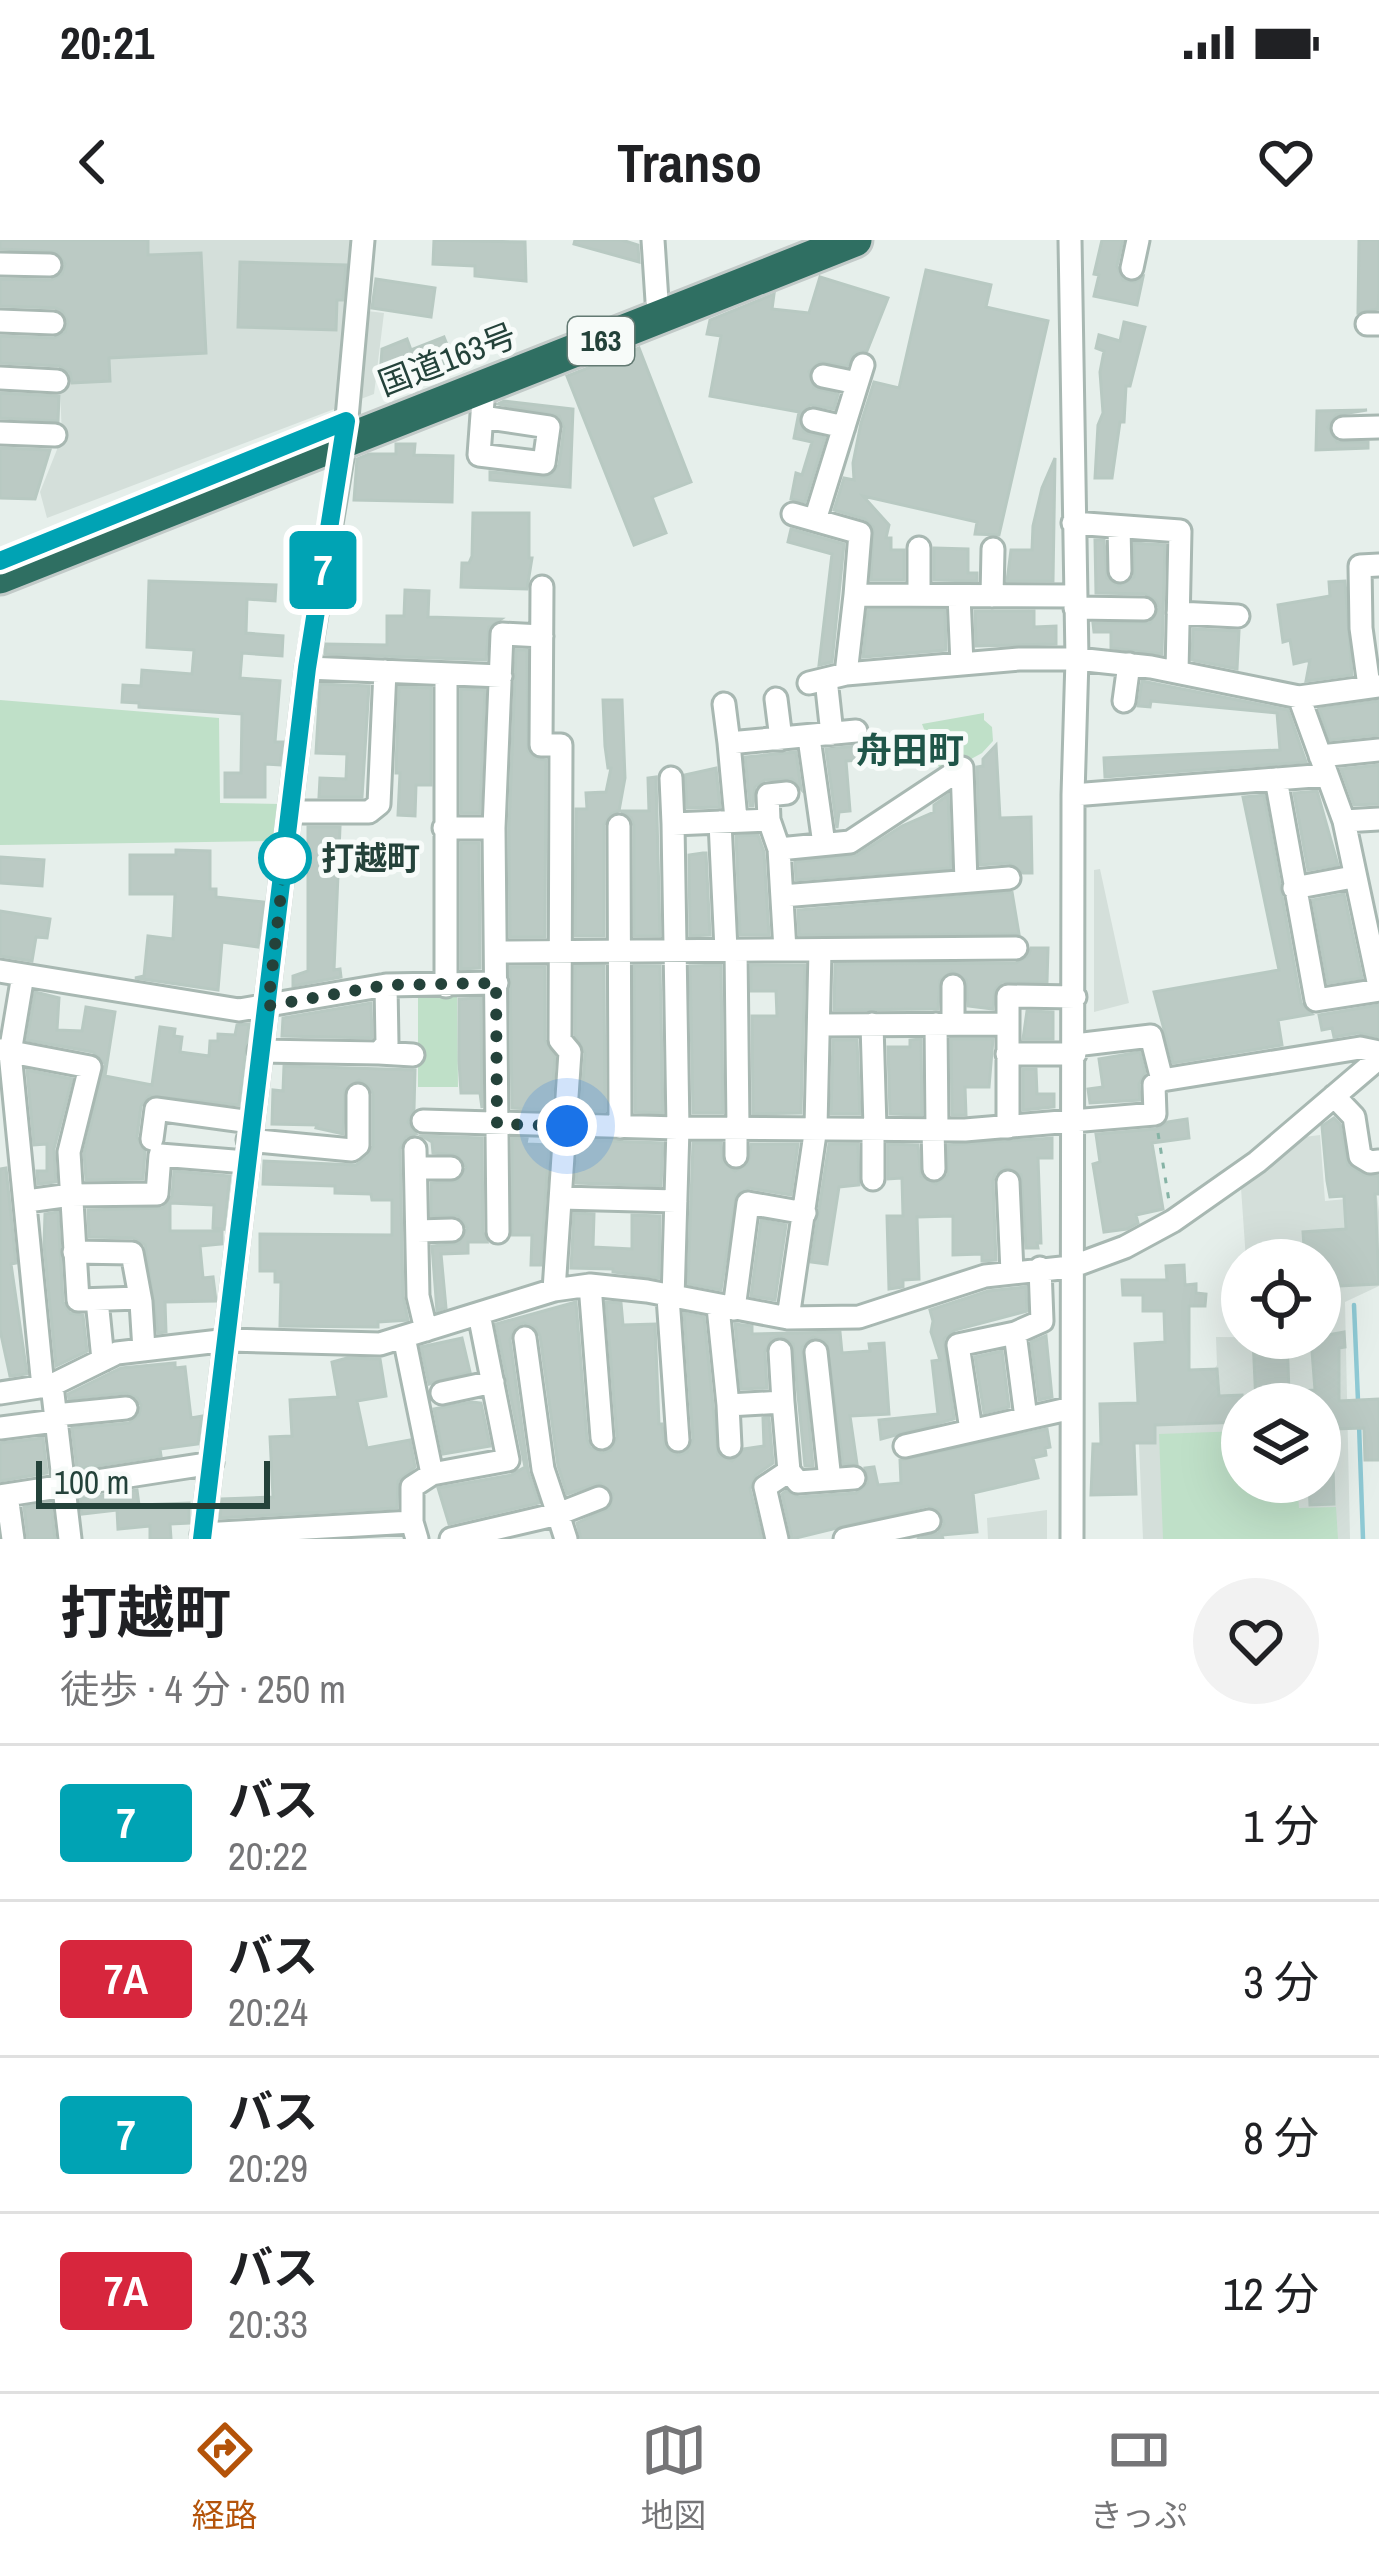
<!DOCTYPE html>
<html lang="ja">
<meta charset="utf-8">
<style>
body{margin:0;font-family:"Archivo Narrow","Noto Sans JP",sans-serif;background:#f2f2f2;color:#202124;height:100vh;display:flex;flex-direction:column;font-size:45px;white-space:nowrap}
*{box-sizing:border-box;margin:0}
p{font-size:39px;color:#757577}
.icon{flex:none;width:66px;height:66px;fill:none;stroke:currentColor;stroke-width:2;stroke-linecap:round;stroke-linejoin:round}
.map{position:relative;height:1299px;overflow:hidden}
.panel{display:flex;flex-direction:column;background:#fff;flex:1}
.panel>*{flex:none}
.badge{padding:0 24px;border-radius:9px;font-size:42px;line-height:78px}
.tools{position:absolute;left:1221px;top:999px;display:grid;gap:24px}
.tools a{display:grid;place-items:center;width:120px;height:120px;border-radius:50%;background:#fff;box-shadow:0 12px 48px #0002;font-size:60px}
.scale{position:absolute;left:36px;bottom:30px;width:234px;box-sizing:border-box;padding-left:12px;border:6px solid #24423a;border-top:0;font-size:33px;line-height:42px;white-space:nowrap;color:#24423a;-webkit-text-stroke:9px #f7fbf9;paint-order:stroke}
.you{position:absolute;width:60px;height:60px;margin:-30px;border:9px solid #fff;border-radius:50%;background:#1a73e8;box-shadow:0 0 0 18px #1a73e833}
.map>.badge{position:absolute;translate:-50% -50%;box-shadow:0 0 0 6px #fff}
.round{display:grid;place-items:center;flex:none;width:126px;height:126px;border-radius:63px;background:#f2f2f2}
.summary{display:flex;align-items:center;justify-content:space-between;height:204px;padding:0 60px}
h1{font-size:57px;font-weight:700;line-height:90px}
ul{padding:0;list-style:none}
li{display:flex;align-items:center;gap:36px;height:156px;padding:0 60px;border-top:3px solid #e0e0e0}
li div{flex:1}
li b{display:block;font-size:45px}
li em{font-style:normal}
li .badge{min-width:132px;font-weight:700;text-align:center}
.status{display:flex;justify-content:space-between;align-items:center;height:84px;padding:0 60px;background:#fff;direction:ltr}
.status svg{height:33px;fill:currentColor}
header{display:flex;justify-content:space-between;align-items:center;height:156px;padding:0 60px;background:#fff;font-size:54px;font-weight:700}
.tabs{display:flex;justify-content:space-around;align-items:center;height:168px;border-top:3px solid #e0e0e0;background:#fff;font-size:33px;color:#757577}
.tabs a{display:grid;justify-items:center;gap:6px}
.tabs .active{color:#b45309}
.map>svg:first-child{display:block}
.built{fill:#d4dfda;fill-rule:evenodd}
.green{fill:#bfe0c8}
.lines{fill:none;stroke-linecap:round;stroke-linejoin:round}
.stream{stroke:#8ec9d4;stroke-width:4.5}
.building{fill:#bbcac4;stroke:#b8c9c2;stroke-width:3}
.minor-casing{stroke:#a8b8b2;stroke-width:27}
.highway-casing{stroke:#c2cac8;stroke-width:39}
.path{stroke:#86b3a5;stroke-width:3;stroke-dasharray:6 9;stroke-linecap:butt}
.minor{stroke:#fff;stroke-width:21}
.highway{stroke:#2f6f62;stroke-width:33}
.line-casing{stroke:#fff;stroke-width:27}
.line{stroke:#00a3b4;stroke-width:18}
.walk{stroke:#24423a;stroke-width:12;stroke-dasharray:0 21.6}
.stop-dot{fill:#fff;stroke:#00a3b4;stroke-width:6}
.labels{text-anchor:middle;stroke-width:10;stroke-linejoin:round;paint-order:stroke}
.shield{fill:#f7fbf9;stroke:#637a73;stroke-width:3}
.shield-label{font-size:30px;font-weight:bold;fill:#24423a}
.street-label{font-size:33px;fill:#24423a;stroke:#f7fbf9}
.stop-label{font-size:33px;font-weight:bold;fill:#24423a;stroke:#f7fbf9;text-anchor:start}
.neighbourhood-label{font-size:36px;font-weight:bold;fill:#1f5548;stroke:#f7fbf9}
</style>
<div class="status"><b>20:21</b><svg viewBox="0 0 49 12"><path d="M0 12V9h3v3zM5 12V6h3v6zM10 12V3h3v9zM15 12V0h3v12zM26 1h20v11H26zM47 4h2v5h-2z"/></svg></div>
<header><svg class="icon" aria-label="back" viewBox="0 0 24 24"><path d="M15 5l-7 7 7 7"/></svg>Transo<svg class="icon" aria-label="heart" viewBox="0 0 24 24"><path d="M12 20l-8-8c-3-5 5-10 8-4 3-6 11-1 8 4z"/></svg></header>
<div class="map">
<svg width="1379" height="1299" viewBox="0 0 1379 1299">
<rect width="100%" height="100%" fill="#e6efeb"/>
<path class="built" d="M54,0H355L350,69L384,73L374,154L47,278L40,252L62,197Z
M1100,629L1129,763L1094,772V630Z
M1320,895L1325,961L1377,956L1379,972V1046L1345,1062L1350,1299H1143L1137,1157L1197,1154L1217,1125L1216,1097L1320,1098V1020H1246L1241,948L1304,897ZM1242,1164H1320V1242H1242Z
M1047,1270V1299H988L987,1278Z"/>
<path class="green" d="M0,460L219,478L220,563L281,564L279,601L0,605Z
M984,473V480L992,487L993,501L982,513L942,535L922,484Z
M418,749H457L458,847H418Z
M1242,1191V1242H1297L1299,1268L1336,1267L1338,1299H1163L1159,1194Z"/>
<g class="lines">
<path class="stream" d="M1354,1065L1358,1161
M1359,1184L1363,1299"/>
</g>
<path class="building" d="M0,0H148V15L201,13L206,113L109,118L110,141L72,143L70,133L59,126L0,123V96L54,98L65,92L68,82L62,71L55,68L0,66V39L51,40L62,34L65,24L57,12L0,9Z
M434,0L525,2L526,41L475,36V26L433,24Z
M575,0H622L638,5L639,22L574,4Z
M1102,0H1123L1117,26L1123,40L1135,42L1143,37L1137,65L1094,56L1099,35L1094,34Z
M1359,0H1379V54L1378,69L1358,73Z
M240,22L346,25L343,60H337L336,90L238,87Z
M926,30L991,45L986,67L1048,81L999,295L975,294L977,282L863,256L889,285L886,298H891V310H904V340H871L873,287L865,279L834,270L844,238L854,240L853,223L861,183L874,142L899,148Z
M820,37L888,58L867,111L854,113L847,126L819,122L809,132L814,148L838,154L834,169L810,165L799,176L804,192L825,198L805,262L791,259L796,233L802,235L812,202L794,198L799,172L710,156L721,96L707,94L710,80L774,54L772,69L809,73Z
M376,39L435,48L431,77L372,68Z
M1124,82L1145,87L1130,146H1126L1124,182H1120L1112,238H1095L1098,185L1103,173L1100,132L1104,111L1096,108L1099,95L1120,101Z
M444,97L453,120L384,147L380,137L382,109L407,99L411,110Z
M639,108L691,242L652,257L666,293L634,305L567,136Z
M0,153L59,156L58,181L0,178Z
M504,161L573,169L570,247L490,240V232L549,237L559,225L564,188L559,176L498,164Z
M1367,170L1336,175L1328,187L1337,202H1368V208L1316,210L1317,171Z
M396,204H415L414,215L453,216L452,262L354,260L357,219L369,214H396Z
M0,208L50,210L35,259L0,258Z
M1055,218L1053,341H1007L1011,310H1032L1033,286L1042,248Z
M473,273H529V318H532L527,349L461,347L462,323H469L472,316Z
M791,289L844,304L832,422L819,425L832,314L788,302Z
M1095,300H1104L1107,338L1119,346L1134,337V303L1165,305L1162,414L1111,408V392H1094L1093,383H1150L1159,368L1156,361L1145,354L1096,353Z
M934,308L968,309V333H977V341L934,340Z
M149,341L276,345L275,361L247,359L246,393L283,396L282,416L242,413L240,438L280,441L275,502H283L280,525L265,524V557H225V533H241L242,474L139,467V463L122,462L123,445L141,446L142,430L192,434L194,410L147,407Z
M1345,341L1352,435L1306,441L1310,420L1294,424L1290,400L1283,402L1278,365L1330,356L1329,342Z
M405,350L429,351L428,377L501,379L489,387L486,420L325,414L326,404L387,405V376H404Z
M868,370H945L946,410L863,417Z
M975,371H1034V387L1056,386V404L976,406Z
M1193,389L1239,391L1237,429L1192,420Z
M516,410H527L528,511L535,518L546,520L545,697H510L509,588Z
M1142,441L1288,470L1306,522L1105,537L1104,518L1280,510L1277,473L1151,461L1150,467L1138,466Z
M320,444L369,446L362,557H319L320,538L346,539L347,514L316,513Z
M399,447L431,448V545H416L415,576L398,575L400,533H396V527Z
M461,449L485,450L480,573H461Z
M603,460H622L625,538L619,571L611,574L604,585V696H575L576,569H587L586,553L606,552L611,528H608L605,506Z
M1379,461V495L1330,500L1319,469Z
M996,505L1000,578L1031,577L1032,633H1023L1009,623L980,625L977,527L983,526V519Z
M858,506L859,520L846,521L850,571L839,572L837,588L826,509Z
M796,512L801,549L792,539L765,540L755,547L753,566H750L745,517Z
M1379,525V564L1354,565L1341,529Z
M716,528L720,567L687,568L685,535Z
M656,537L660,696H634V586L631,578L621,571H649L648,538Z
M1317,551L1338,625L1308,630L1294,553Z
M948,555L951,628L796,640L795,622L857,615L902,586L934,572V565Z
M1264,555L1301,763L1312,774L1278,780L1282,805L1173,823L1154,752L1279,730L1243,557Z
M308,587H340L334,730L340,729L341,737L293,746V736L308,731Z
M758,595L764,612L769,695H740L736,596Z
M461,603H479L480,728L461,729Z
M176,610L210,611V649H216V657L264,662L258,707L222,702L218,750L135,738L144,736L148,696L173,699L175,654H130V615H176Z
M703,613H706L710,695L690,696L689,615Z
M0,617L44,620L42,646L0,643Z
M1012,652L1019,694L799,695L798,670Z
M1344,654L1362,738L1328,743L1313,660Z
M0,671L50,679L47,698L36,697L32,721L0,716Z
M1031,708H1048L1047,742H1002L995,750L993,769L968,766L966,740L952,731L940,740L938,769L834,770L835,724L1016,723L1028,716Z
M721,725L723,873H693L690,726Z
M751,725H805L801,873L753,874L752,776H777L776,751H751Z
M575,726H604L605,871L581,870L585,813L575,795Z
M634,726H660L663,873L635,872Z
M510,727H545V800L555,817L551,870L512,868Z
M35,752L59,758L57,790L82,791L86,767L115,772L105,836L152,845L160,787L175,789L174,796L182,797L180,812L209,816L210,801H218V794L235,795L237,785L249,784L239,865L149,856L141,866L137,897L145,912L143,939L86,940L84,913L105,824L93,812L27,800Z
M481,758L482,868L480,853H461L459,821V759Z
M371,763L372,798L282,796L283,778Z
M1379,765V797L1358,793L1334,797L1332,788L1322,790L1319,775Z
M1027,771L1053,772V799H1023Z
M921,799L922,875L890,874L888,807H910V800Z
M951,799H993L989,847H965L966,875H952Z
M833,800H857L860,874H831Z
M1140,812L1145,833L1139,844L1140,860L1090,863L1088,849L1103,847L1099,819Z
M284,826L415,830L414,869L408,882L416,894L406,897L400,909L403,1056L408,1080L378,1082V1087L280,1086L281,1042H275V1031H260V994L392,995V960H372L371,954L335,953V946L263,944L264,921L356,925L368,916L373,906V854L370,847L359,840L345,849L343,894L316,888L317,885L272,884L273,850L283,851Z
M1023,829H1036L1037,854H1054V867L1023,870Z
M27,830L72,839L54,909L56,942L38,944L37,931H47V904L34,905Z
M1334,878L1340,884L1348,925L1364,935L1379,936V954H1375L1379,1044L1320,1047V1020H1305L1303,992L1346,989L1344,956L1330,957L1327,941L1322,886Z
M1187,879L1189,898L1152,903L1163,969L1136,975L1138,983L1127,989L1104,992L1093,924L1100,922L1096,894L1156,889L1168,882Z
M422,896L482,898L483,992L487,1002H468V1013L441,1014L446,1068L437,1071L432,1006L459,1003L467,988L458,976H431V943L457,941L466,927L457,915L433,913L432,902Z
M512,898L527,899L526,904L549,905L541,1025H531L532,995H512Z
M1052,898V918H1038L1041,1003H1037L1038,1008H1026L1021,935L1006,927L995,934L993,941L996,1020L982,1021V1014L953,1015V976L917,977L919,1039L903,1040V1047L889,1049L887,976H903L902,938L888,939V904L918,905L921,936L936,944L948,935V905Z
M579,900L663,903L661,946L576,943Z
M693,903H721L723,922L735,931L748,924L751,904H798L791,955L749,948L736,955L721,1050L688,1044Z
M829,904H858L859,945L839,947L827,1024L811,1022Z
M6,928L16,1023L11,1024L27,1134L10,1136L0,1090V929Z
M174,931L230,936L227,963L224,989L213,988L214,965L170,963V991H222V1004L200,1006L203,1038L213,1037L216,1061L165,1062L166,1092L158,1093L145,1005L133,998L89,997L88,970L163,968L172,956Z
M58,972L63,1062L70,1073L83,1075L87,1111L56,1126L44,1005L45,974Z
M574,973L594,974L593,1007L632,1009V975L660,976L659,1038L613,1032V1029L571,1028Z
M761,980L786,985L775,1060L751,1056Z
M1184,1025L1185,1045L1196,1044V1053L1206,1054L1205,1066H1189V1130L1217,1129L1219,1156L1242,1155V1182L1155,1185V1203H1134L1136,1254L1091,1255L1093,1204H1101L1100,1164L1138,1163L1135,1104L1165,1102L1164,1071H1143V1055H1123L1122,1040H1167L1166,1026Z
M1026,1047L1027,1071L955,1090L944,1099L954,1179L881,1199L879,1180L938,1174L932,1121L940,1120L931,1092L933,1081L930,1070L988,1051Z
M576,1062L587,1199L590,1207L602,1213L611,1210L617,1197L606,1062L621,1063L623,1085L655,1084L659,1184H662L665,1207L678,1215L687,1212L693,1199L684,1073L704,1077L718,1215L732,1221L744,1209L764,1206L763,1178H769L773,1223L756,1235L750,1249L762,1299H581L577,1283L610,1268L613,1254L600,1243L567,1254L558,1226L540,1096L536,1088L524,1083L515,1087L510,1100L528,1231L539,1263L449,1284L438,1248L511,1235L525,1227L496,1084Z
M735,1084L752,1086V1094L840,1092L842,1113L870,1111L869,1104L884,1103L889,1174L850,1176L857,1224H843L827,1102L813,1097L802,1107L813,1226H805L793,1104L780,1096L771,1099L765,1112L767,1148L741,1149Z
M1344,1092L1345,1107L1339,1108V1161L1379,1159V1220H1365L1364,1188L1332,1189L1334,1264L1310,1265L1309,1242H1320V1164H1256L1253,1098H1287L1289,1152L1315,1150L1311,1098Z
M1046,1096L1052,1157L1039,1160L1031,1102Z
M462,1098L470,1132L429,1144L421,1107Z
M1002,1111L1009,1167L984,1173L975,1117Z
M347,1118L380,1119L386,1156L357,1161L367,1208L410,1200L415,1227L398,1241L397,1268L220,1278L222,1259L273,1257L270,1197L292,1196L290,1160L338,1157L332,1122Z
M175,1123V1128L185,1127L191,1178L202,1176L198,1204L160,1209L161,1216L77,1229L72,1188L129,1183L139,1175L141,1165L137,1158L126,1153L69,1159L68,1154L121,1128Z
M472,1162L481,1163L490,1206L443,1214L434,1169Z
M1047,1189L1050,1207L1045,1208L1046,1215L1033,1218L1038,1238L973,1253L977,1292L942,1295L943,1299H917L938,1293L944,1284L939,1270L927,1266L792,1299L782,1254L786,1251L799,1257L856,1253L868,1243L865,1228L874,1227L878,1245L901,1243L900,1220Z
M43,1198L47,1233L0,1241V1203Z
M137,1250L139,1265L189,1263V1283L170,1284L171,1299H150V1286L118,1289L117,1270L82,1274L80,1259Z
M51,1263L55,1299H28L24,1267Z"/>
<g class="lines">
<g class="minor-casing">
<path id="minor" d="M653,0L657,61
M1070,0L1077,419L1073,555L1072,1299
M0,24L50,25
M1132,28L1138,0
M0,81L53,83
M1367,84H1379
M823,136L857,143
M0,138L57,141
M482,177L549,187L544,223L479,215L484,147
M813,180L844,187
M1343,188L1379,187
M0,193L55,195
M793,274L860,293L855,355
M815,280L863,125
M1073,283L1180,291L1177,432
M1119,287L1120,331
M542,347L541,505H561L560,800L570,812L554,1050
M919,355V308
M959,356L962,424
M992,356L993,309
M1075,368L1144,369
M1178,373L1238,376
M307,428L501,436
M846,434L855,355L1075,356
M826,439L832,494
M809,443L846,434L1019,419H1077L1151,427L1299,457L1379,446
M1369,446L1361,388L1360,326L1379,325
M1299,457L1344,581L1379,746
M776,459L781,499
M1124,461L1129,424
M724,464L729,503
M809,498L824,604
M1320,516L1379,510
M962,528L966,641
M671,538L673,584
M1276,539L1316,760L1379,750
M1073,555L1327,535
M290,572H369L379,564L385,431
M736,579L729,503L856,491
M769,580L768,555L787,553
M1344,581L1379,579
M720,582L726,710
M619,586L620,887
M444,588H494
M779,609L850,602L962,528
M1294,648L1353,637
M782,656L1009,638
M736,710L738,887
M497,712L1016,708
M0,731L239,770L386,745L497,743
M23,735L10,813L43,1147
M446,746V434
M872,784L875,888
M936,784L937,889
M953,784V746
M819,785L1007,784
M1075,805L1151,796L1162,840L1360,808L1379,812
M1,810L90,827L69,912L78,1060L140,1058
M259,811L379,813L387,803L386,745
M379,813L413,815
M1007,814H1075
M1334,856L1354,877L1360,916L1370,922L1379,921
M423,881L678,888L965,890L1155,874L1154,845L1162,840
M736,887V916
M1008,887V756L1075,757
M933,889L934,929
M152,899L156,869L251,882
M248,900L352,910L358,905V855
M415,909L418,1056L426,1090
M416,928H451
M873,939V888
M1008,942L1012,1032
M561,958L676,961
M27,961L71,955L157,954L160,915L246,922
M417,991L452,990
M498,992L494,588L502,394L542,396
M74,1012L132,1013L141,1062L144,1110
M590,1045L602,1198
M668,1057L678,1200
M673,1059L678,888L673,584L769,580L779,609L785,710
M97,1060L103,1120
M718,1067L728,1165L783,1162L789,1231L765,1247L777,1299
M734,1069L748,963L805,973
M788,1078L816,887L820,710
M1015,1093L1026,1178
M404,1097L432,1234L412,1247V1282L417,1299
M525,1098L543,1229L558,1274L599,1258
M780,1111L783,1162
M816,1112L830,1240
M52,1145L70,1299
M0,1153L52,1145L117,1113L228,1100L380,1104L554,1050L590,1045L647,1051L788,1078L859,1077L985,1036L1071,1027L1125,1007L1173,981L1257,922L1379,818
M442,1153L493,1142
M728,1165L730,1206
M55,1175L126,1168
M0,1188L55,1181
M971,1190L958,1105L1015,1093L1042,1081L1040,1028
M905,1206L1072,1168
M789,1231L798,1242L854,1238
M432,1234L508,1220L479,1074
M7,1255L13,1299
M0,1256L212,1223
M202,1294L412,1282
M202,1299L307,428L345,200L363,0
M451,1299L558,1274L566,1299
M845,1299L929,1281"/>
</g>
<g class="highway-casing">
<path id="highway" d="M0,337L855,0"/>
</g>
<path class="path" d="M1158,893L1169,961"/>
<use href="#minor" class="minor"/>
<use href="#highway" class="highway"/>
</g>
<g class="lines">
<g class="line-casing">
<path id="line" d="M0,321L346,181L307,428L202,1299"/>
</g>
<use href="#line" class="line"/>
<path class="walk" d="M285,618L268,766L386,745L496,743L497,884L567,886"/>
</g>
<circle class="stop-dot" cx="285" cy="618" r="24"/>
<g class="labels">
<rect class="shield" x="568" y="77" width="66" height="48" rx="9"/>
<g class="shield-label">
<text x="601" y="111">163</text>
</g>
<g class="street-label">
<text transform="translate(447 119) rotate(-21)" y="12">国道163号</text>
</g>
<g class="stop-label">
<text x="321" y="630">打越町</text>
</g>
<g class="neighbourhood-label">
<text x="910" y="523">舟田町</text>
</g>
</g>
</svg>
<div class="tools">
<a><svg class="icon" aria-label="locate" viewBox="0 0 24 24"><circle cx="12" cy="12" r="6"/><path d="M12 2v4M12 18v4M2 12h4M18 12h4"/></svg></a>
<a><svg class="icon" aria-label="layers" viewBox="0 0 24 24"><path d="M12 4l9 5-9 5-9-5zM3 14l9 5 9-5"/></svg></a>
</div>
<div class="scale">100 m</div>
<div class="you" style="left:567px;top:886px"></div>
<b class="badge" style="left:323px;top:330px;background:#00a3b4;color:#fff">7</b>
</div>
<section class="panel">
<div class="summary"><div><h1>打越町</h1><p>徒歩 · 4 分 · 250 m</p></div><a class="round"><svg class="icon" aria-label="heart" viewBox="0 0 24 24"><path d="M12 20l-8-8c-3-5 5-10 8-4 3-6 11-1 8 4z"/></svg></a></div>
<ul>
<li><span class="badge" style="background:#00a3b4;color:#fff">7</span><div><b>バス</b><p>20:22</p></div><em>1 分</em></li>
<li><span class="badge" style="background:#d7263d;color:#fff">7A</span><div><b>バス</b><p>20:24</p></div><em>3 分</em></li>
<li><span class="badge" style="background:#00a3b4;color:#fff">7</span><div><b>バス</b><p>20:29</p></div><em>8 分</em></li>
<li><span class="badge" style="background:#d7263d;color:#fff">7A</span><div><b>バス</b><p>20:33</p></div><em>12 分</em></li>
</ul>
</section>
<nav class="tabs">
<a class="active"><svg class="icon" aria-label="directions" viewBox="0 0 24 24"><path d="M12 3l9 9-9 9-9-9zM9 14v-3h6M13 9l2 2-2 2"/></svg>経路</a>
<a><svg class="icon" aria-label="map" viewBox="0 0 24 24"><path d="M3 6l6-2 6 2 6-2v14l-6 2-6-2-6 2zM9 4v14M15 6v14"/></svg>地図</a>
<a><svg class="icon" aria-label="tickets" viewBox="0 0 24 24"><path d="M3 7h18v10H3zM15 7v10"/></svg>きっぷ</a>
</nav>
